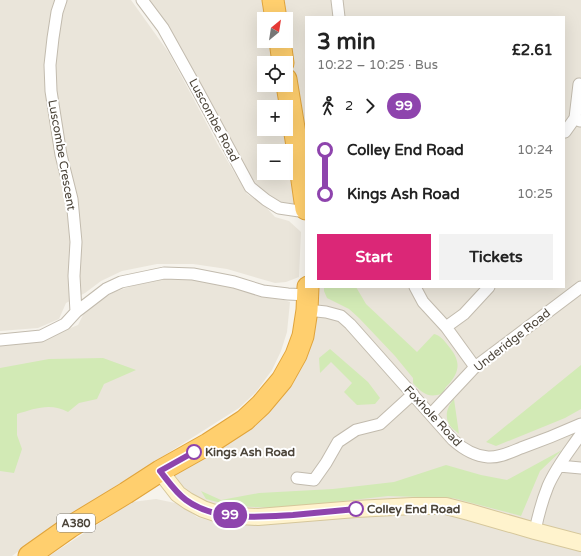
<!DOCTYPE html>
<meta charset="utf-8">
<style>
body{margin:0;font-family:"Varela Round",sans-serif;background:#f2f2f2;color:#222;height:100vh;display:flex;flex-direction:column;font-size:15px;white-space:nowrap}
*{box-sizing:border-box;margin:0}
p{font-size:13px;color:#767676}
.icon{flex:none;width:22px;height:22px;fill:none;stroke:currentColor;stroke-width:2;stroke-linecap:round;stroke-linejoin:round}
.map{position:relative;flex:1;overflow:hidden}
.drawer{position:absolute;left:305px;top:16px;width:260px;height:272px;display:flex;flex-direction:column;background:#fff;border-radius:0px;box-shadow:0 4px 16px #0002}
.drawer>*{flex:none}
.badge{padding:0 8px;border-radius:13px;font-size:14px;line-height:26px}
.needle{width:26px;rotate:30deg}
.buttons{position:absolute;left:257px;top:12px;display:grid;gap:8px}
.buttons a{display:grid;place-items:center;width:36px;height:36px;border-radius:0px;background:#fff;box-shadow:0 4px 16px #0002;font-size:20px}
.map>.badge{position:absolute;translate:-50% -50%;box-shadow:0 0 0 2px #fff}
.legs{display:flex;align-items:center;gap:6px;height:44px;padding:0 12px;font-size:13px}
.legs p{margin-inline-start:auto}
.headline{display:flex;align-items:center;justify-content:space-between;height:68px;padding:0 12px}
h1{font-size:22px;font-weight:800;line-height:30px}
.action{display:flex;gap:8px;margin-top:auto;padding:8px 12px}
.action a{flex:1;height:46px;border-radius:0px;background:#db2777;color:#fff;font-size:16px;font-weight:800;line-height:46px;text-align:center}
.action a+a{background:#f2f2f2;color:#222}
ul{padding:0 12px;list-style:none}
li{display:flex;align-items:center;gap:14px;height:44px;font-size:15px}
li i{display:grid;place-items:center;width:6px;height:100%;margin:0 5px;background:currentColor}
li i::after{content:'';width:10px;height:10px;margin:-5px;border:3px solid;border-radius:50%;background:#fff}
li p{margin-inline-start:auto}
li:first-child i{background:linear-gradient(#0000 50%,currentColor 0)}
li:last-child i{background:linear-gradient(currentColor 50%,#0000 0)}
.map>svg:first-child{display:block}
.residential{fill:#eae5da;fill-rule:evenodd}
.green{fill:#d2eab5}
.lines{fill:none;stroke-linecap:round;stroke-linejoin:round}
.street-casing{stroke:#c2bbae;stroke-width:13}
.secondary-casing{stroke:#d6c79b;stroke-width:18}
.highway-casing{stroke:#e0a43c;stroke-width:23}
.street{stroke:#fff;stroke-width:11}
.secondary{stroke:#fff3cd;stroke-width:16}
.highway{stroke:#ffcf6e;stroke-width:21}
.line-1-casing{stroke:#fff;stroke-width:9}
.line-1{stroke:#8e44ad;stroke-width:6}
.stop-1-dot{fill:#fff;stroke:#8e44ad;stroke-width:2}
.labels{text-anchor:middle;stroke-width:4;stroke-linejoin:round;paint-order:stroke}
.shield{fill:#fff;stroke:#817c74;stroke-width:1}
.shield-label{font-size:11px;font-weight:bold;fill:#4b4439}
.street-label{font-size:12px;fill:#4b4439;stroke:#fff}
.stop-label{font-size:12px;font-weight:bold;fill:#4b4439;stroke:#fff;text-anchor:start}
</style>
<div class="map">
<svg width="581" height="556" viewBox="0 0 581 556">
<rect width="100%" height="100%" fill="#f6f3ec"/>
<path class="residential" d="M0,0H131L169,53L218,145L247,194L264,205L275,217L289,221L301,232L299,277L286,282L275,283L227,269L193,264H157L122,271L101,281L85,293L66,303L59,319L38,328L0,331Z
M142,0H581V556H49L132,502L156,499L180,504L197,517L214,522L231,524L260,523L221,515L160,471L282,380L308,287H564V17H306V212L294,210L250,187ZM264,19H286V41H264ZM264,63H286V85H264ZM264,107H286V129H264ZM264,151H286V173H264Z
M169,277H191L225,284L270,298L284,300L290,302L287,332L281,351L272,370L256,392L239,408L67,517L12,556H0V346L43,339L78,325L86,309L114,292L141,283Z"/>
<path class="green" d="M324,287H356L366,304L417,352L434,334C439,335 443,339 446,343C460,359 462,369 448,385C445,387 445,390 443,392C440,395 441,394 437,395C426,397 420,391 413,383V378L395,356L359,318L349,309L327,298L324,291Z
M330,349L368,382L380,398L375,404L357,405L344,392L352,383L331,362L320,373L319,358Z
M103,358L136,370L104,384L97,399L79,403L68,412C51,402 33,409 17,414V435L22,449L14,473L0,471V368L49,359Z
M581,365V409L565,418L496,446L486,442Z
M454,399L459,434C456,431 451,428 449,424C444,415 448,406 454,399Z
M562,450L540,471L521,516L453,498L388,496L281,508L232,506L206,499L201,491L221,500L259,493L333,489L394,482L446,465L481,475L507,480Z"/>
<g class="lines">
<g class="street-casing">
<path id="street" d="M61,0L57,12L53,38L50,65L51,91L61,155L72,199L76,242L74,276L76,312
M142,0L163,28L198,91L250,187L266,200L279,208L306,212
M337,0L339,17
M575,118L579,84
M565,132L575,118L580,121
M415,287L423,302L446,327L475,367
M307,310L326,312L341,316L350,324L453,440C463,449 474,456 488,457C499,458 511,452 521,448C541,441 561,433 581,424
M446,327L464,314L489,287
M0,340L41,336L65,324L76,312L106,289L121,282L164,273L193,274L234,282L263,291L288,294L308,295
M431,414L475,367L581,287
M559,466L581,468
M297,478L314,480L326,463L338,442L356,430L380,424L413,394
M535,531C538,516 542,501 548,486C556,467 570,450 581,434"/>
</g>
<g class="secondary-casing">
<path id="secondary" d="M160,471L178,494L188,501L203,509L221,515L258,517L356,509L413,506H446L469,512L535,531L581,543"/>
</g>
<g class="highway-casing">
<path id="highway" d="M273,0L276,19
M280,41L283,63
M286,79L298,152L306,209
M29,556L70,527L126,493L160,471L208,444L245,420L261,405L282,380L296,355L303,336L307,310L308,287"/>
</g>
<use href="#street" class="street"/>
<use href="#secondary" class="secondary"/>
<use href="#highway" class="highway"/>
</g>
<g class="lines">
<g class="line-1-casing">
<path id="line-1" d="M194,452L160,471C168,481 176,493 186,500C216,522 259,517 293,515C314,513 335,511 356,509"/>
</g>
<use href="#line-1" class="line-1"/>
</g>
<g class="stop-1-dot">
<circle cx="194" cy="452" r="7"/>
<circle cx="356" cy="509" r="7"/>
</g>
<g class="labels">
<rect class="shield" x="57" y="514" width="38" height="18" rx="3"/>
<g class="shield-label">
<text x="76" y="527">A380</text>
</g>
<g class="street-label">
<text transform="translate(214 120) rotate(62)" y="4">Luscombe Road</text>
<text transform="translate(62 155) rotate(80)" y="4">Luscombe Crescent</text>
<text transform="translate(512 340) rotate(-38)" y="4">Underidge Road</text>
<text transform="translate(433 416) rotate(47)" y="4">Foxhole Road</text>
</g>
<g class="stop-label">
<text x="205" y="456">Kings Ash Road</text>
<text x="367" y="513">Colley End Road</text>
</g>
</g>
</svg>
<div class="buttons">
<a><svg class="needle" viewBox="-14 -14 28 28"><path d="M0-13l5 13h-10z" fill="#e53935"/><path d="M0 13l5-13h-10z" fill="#767676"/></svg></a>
<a><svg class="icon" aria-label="locate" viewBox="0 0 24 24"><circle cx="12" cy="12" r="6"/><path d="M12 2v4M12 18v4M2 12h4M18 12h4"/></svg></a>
<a>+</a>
<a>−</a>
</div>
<b class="badge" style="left:230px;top:515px;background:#8e44ad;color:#fff">99</b>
<section class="drawer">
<div class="headline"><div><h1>3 min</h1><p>10:22 – 10:25 · Bus</p></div><b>£2.61</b></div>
<div class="legs"><svg class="icon" aria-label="walk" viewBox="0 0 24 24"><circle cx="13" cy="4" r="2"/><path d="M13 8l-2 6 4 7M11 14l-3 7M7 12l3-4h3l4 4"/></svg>2<svg class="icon" aria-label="forward" viewBox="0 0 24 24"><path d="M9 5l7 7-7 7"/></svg><b class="badge" style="background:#8e44ad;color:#fff">99</b></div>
<ul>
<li><i style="color:#8e44ad"></i><b>Colley End Road</b><p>10:24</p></li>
<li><i style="color:#8e44ad"></i><b>Kings Ash Road</b><p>10:25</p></li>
</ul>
<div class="action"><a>Start</a><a>Tickets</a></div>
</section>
</div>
